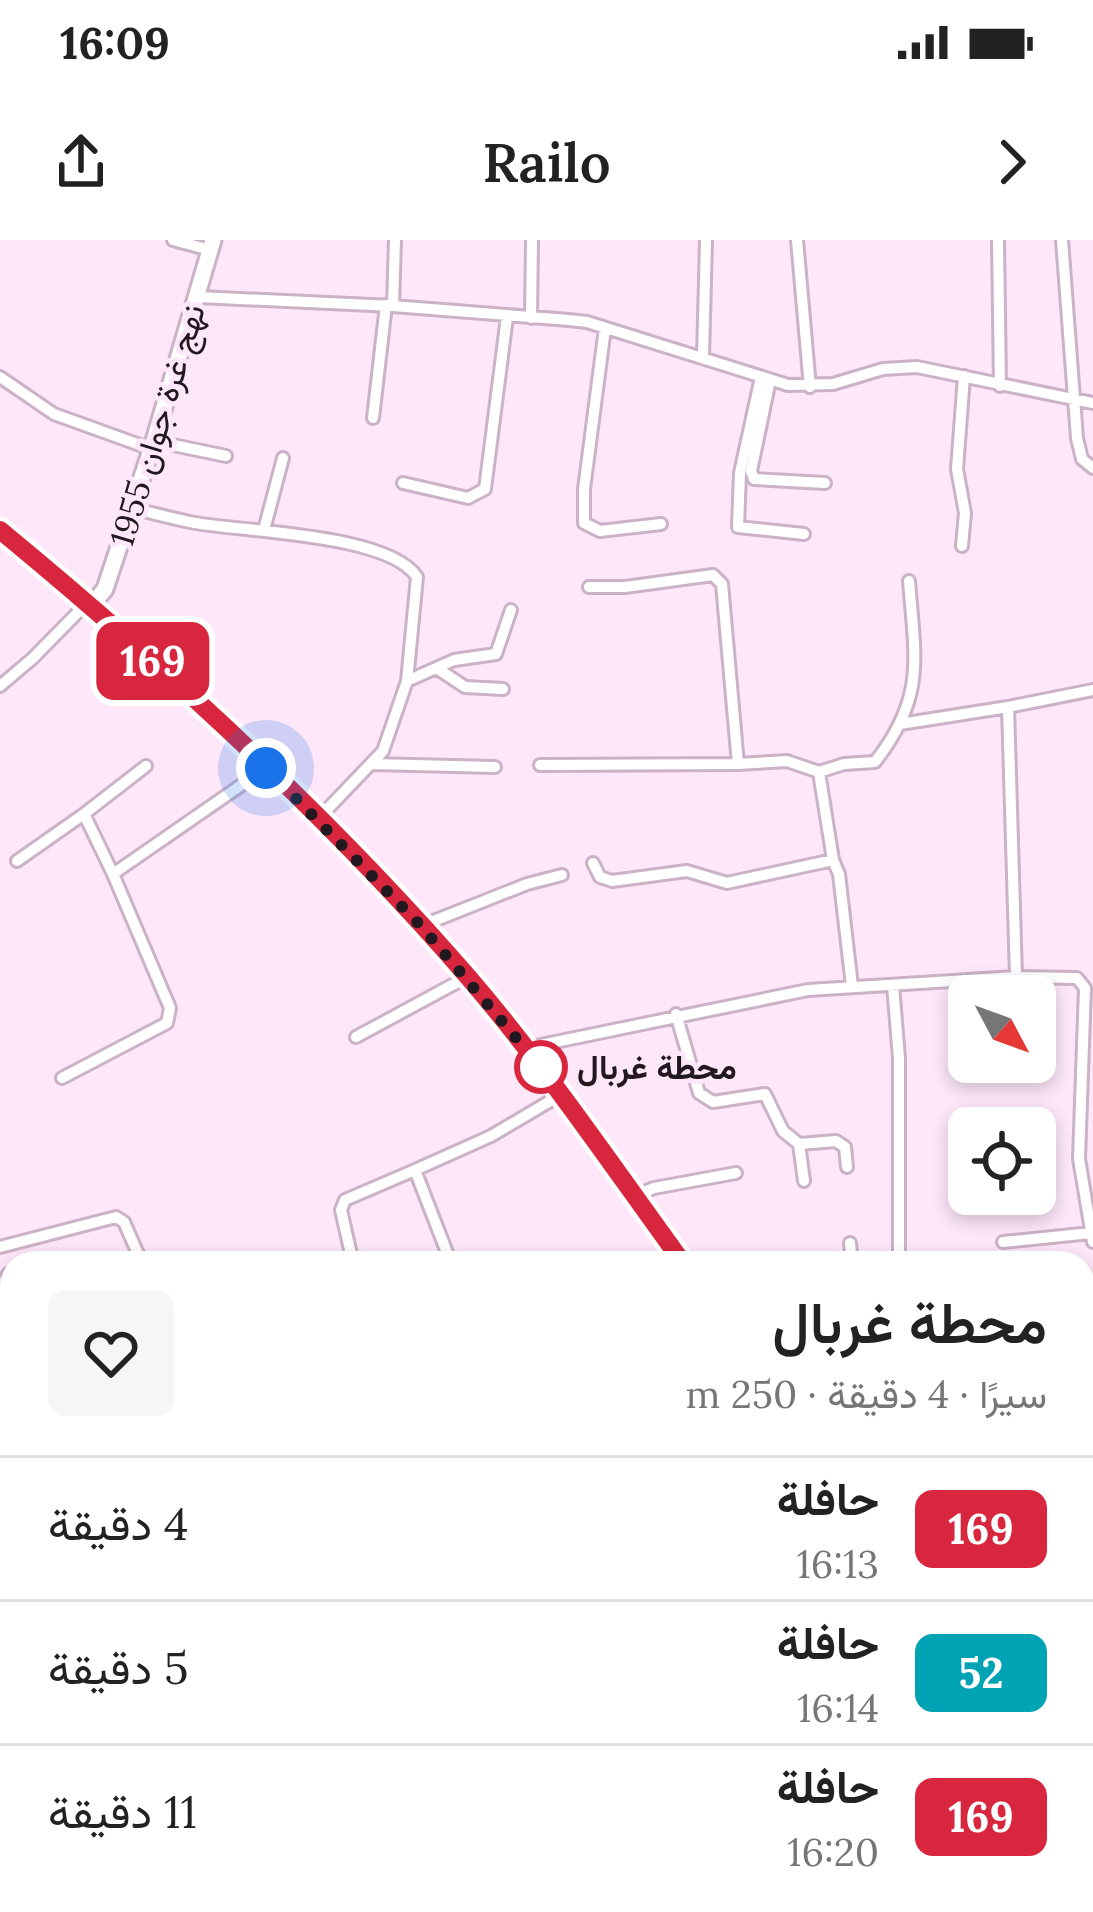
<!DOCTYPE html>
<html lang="ar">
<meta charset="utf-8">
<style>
body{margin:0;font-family:Lora,Vazirmatn,serif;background:#f6f6f6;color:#222;direction:rtl;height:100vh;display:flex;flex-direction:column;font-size:45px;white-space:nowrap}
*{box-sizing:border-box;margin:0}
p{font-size:39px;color:#767676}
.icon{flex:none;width:66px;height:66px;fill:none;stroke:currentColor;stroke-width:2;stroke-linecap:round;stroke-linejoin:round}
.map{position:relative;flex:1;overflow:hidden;direction:ltr}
.sheet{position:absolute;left:0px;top:1011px;width:1095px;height:663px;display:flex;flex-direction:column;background:#fff;border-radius:36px 36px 0 0;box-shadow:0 6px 18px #0003;direction:rtl}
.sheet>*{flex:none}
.badge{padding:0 24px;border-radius:18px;font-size:42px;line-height:78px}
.needle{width:78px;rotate:131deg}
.controls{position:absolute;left:948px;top:735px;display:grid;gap:24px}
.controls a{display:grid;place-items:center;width:108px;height:108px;border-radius:18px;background:#fff;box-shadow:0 6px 18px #0003;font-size:60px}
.you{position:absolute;width:60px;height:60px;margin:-30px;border:9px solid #fff;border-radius:50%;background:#1a73e8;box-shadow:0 0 0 18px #1a73e833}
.map>.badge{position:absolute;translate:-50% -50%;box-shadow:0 0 0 6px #fff}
.round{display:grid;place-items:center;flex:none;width:126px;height:126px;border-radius:18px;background:#f6f6f6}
.headline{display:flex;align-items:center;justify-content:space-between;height:204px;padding:0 48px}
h1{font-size:57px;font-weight:600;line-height:90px}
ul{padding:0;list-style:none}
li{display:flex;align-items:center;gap:36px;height:144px;padding:0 48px;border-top:3px solid #e0e0e0}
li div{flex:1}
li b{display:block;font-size:45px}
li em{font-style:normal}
li .badge{min-width:132px;font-weight:700;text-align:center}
.status{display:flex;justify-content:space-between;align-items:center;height:84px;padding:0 60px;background:#fff;direction:ltr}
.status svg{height:33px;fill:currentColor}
header{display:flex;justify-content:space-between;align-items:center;height:156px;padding:0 48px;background:#fff;font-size:54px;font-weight:600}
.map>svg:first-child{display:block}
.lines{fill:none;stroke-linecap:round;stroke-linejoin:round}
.street-casing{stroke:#cbb2c7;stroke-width:16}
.secondary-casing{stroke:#cbb2c7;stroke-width:21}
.primary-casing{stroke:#cbb2c7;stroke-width:24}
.street{stroke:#fff;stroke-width:10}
.secondary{stroke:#fff;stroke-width:15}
.primary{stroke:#fff;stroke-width:18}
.line-casing{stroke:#fff;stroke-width:27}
.line{stroke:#d7263d;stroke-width:18}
.walk{stroke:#221920;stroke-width:12;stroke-dasharray:0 21.6}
.stop-dot{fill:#fff;stroke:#d7263d;stroke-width:6}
.labels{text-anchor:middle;stroke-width:10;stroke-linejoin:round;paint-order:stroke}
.street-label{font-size:33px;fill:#221920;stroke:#fde7f9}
.stop-label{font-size:33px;font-weight:bold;fill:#221920;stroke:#fde7f9;text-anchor:start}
</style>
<div class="status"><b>16:09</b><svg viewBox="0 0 49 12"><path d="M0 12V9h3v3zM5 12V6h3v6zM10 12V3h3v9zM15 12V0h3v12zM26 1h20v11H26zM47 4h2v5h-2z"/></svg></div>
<header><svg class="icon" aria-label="forward" viewBox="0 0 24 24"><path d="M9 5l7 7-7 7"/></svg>Railo<svg class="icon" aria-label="share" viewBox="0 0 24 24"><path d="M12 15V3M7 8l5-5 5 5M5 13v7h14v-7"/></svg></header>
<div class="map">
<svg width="1093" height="1672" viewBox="0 0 1093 1672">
<rect width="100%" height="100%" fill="#fde7f9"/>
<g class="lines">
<g class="street-casing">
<path id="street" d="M173,0L210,10
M797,0L810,147
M998,0L1000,146
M1062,0L1077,198L1082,219L1093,228
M198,57L393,66L569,80L587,82L788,145L833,144L883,129L917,127L1093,163
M393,66L395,0
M531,78L532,0
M605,88L584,249V283L600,291L661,284
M703,118L706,0
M0,137L54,174L151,209
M761,137L740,233L738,287L804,294
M770,140L751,231L754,239L825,243
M373,178L386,65
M154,201L226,216
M403,243L468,258L485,249L507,77
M131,268C153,273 174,279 195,283C246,292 389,294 417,337L407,441
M264,290L283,218
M962,306L965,273L957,229L964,136
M589,347H625L713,335L722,344L738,524L787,521L819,532
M438,429L465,447L503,449
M0,446L33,418L87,363
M1008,467L1093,450
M900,484L1008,467L1016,737
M372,524L495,527
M540,525L738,524
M84,574L146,526
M317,580L383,511L407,441L454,420L496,414L511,370
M17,621L84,574L113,634
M593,623L600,637L612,641L687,631L727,643L833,620
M421,686L527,644L562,635
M893,745L899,818V1023
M852,746L839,634L833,620L819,532L844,524L875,522C926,457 915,418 909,341
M676,774L699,853L713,862L765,854L783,891L799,904L836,901L845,907L847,927
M356,797L467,737
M526,808L808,750L1016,737L1077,738L1085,748L1079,919L1093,1002
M62,838L167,783L170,768L113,634L266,528
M799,904L804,941
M634,956L654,948L736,933
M1003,1002L1091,993
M850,1003L852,1023
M0,1007L116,977L124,982L142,1023
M353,1023L341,970L345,960L415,930
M451,1023L415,930L491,896L562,854
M8,1034L12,1033
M1083,1110L1093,1108
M0,1122H12
M0,1279L12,1276
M1083,1613L1093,1608
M0,1628L12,1625
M0,1653L6,1672
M621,1662L623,1672
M971,1672L991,1662"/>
</g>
<g class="secondary-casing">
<path id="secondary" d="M0,290C166,428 328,575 469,739C547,829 613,927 683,1023
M91,366L105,349L154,201L213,0
M1083,1561L1093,1576"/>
</g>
<g class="primary-casing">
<path id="primary" d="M0,1435L12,1458
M0,1462L12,1486
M117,1662L122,1672"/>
</g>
<use href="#street" class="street"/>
<use href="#secondary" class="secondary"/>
<use href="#primary" class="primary"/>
</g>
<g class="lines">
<g class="line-casing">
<path id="line" d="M0,290C166,427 328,575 469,738C547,829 613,927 683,1023"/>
</g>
<use href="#line" class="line"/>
<path class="walk" d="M266,528L421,686L544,831L541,827"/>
</g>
<circle class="stop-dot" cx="541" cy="827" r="24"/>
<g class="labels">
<g class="street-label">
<text transform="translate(157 185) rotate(-73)" y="12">نهج غرة جوان 1955</text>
</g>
<g class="stop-label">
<text x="577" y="839">محطة غربال</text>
</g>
</g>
</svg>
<div class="controls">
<a><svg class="needle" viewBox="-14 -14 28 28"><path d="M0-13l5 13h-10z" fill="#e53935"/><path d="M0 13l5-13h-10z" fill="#767676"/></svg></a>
<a><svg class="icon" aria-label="locate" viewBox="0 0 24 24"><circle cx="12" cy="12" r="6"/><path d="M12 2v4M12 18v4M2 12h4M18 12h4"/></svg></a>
</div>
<div class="you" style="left:266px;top:528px"></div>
<b class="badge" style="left:153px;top:421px;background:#d7263d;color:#fff">169</b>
<section class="sheet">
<div class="headline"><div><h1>محطة غربال</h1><p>سيرًا · 4 دقيقة · 250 m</p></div><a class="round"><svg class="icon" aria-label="heart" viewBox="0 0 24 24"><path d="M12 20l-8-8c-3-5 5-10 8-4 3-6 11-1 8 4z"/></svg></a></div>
<ul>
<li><span class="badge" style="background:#d7263d;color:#fff">169</span><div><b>حافلة</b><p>16:13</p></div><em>4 دقيقة</em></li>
<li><span class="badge" style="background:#00a3b4;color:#fff">52</span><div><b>حافلة</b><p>16:14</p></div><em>5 دقيقة</em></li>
<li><span class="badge" style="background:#d7263d;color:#fff">169</span><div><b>حافلة</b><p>16:20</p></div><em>11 دقيقة</em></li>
</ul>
</section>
</div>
